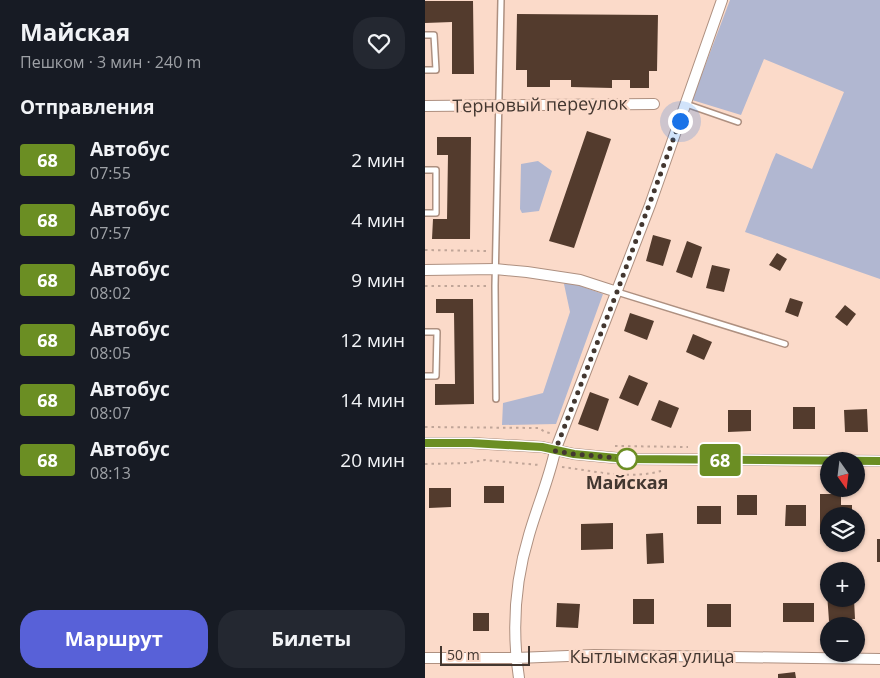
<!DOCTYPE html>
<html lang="ru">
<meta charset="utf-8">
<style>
body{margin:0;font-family:"Open Sans",sans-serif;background:#242831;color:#f1f3f6;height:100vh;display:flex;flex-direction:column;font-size:19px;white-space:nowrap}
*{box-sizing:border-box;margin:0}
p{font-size:16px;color:#9ea1a6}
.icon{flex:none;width:28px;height:28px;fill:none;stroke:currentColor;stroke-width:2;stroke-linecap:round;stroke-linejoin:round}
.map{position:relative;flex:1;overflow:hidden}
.panel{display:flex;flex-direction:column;background:#171b24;width:425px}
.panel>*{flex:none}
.badge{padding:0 10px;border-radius:4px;font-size:18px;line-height:32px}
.needle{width:32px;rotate:166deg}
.buttons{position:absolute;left:395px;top:452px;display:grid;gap:10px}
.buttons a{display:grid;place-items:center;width:45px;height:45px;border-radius:50%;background:#171b24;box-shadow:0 1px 4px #0004;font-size:25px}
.scale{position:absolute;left:15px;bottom:12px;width:90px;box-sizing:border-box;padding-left:5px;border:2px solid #433730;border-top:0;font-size:14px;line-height:18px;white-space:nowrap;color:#433730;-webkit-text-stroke:4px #fbdac9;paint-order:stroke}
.you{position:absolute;width:25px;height:25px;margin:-12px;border:4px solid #fff;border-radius:50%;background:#1a73e8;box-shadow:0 0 0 8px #1a73e833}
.map>.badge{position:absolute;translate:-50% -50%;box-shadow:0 0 0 2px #fff}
h2{padding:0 20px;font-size:19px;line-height:45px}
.round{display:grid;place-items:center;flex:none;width:52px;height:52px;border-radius:20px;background:#242831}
.head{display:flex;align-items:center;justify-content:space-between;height:85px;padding:0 20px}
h1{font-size:24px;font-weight:700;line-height:38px}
.action{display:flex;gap:10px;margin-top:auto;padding:10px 20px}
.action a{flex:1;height:58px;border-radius:20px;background:#5861d8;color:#fff;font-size:20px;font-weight:700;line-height:58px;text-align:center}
.action a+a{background:#242831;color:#f1f3f6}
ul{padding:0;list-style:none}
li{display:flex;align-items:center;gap:15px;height:60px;padding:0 20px}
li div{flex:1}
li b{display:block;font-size:19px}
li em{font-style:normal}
li .badge{min-width:55px;font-weight:700;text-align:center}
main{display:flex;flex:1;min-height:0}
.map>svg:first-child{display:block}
.green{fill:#b1b7d1}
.building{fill:#533b2d}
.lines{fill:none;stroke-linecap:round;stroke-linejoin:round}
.lane-casing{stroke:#ae9080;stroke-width:8}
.street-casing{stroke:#ae9080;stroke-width:12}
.path{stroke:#c0a598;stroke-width:2;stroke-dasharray:2.5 4;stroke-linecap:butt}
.lane{stroke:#fff;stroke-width:5}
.street{stroke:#fff;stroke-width:10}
.line-casing{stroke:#fff;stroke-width:11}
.line{stroke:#6b8e23;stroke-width:8}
.walk{stroke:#433730;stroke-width:5;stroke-dasharray:0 9}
.stop-dot{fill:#fff;stroke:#6b8e23;stroke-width:2.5}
.labels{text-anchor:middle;stroke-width:5;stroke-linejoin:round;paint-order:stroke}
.street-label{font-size:18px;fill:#433730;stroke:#fbdac9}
.stop-label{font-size:18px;font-weight:bold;fill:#433730;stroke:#fbdac9}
</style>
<main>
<section class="panel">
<div class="head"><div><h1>Майская</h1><p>Пешком · 3 мин · 240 m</p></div><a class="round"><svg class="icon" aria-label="heart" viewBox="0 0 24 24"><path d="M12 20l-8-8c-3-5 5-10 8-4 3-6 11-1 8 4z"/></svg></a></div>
<h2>Отправления</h2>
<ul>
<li><span class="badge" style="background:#6b8e23;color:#fff">68</span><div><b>Автобус</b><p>07:55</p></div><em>2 мин</em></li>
<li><span class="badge" style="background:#6b8e23;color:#fff">68</span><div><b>Автобус</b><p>07:57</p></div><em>4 мин</em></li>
<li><span class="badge" style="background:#6b8e23;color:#fff">68</span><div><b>Автобус</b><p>08:02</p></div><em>9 мин</em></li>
<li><span class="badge" style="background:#6b8e23;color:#fff">68</span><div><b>Автобус</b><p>08:05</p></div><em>12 мин</em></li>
<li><span class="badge" style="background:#6b8e23;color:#fff">68</span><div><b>Автобус</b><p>08:07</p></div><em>14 мин</em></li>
<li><span class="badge" style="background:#6b8e23;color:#fff">68</span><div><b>Автобус</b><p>08:13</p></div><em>20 мин</em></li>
</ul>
<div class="action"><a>Маршрут</a><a>Билеты</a></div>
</section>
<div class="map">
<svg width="455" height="678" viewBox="0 0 455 678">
<rect width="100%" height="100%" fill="#fbdac9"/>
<path class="green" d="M305,0H455V279L320,232L347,162L351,153L387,169L419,92L339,59L316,115L267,100Z
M113,161L127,171L114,211L97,213L95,209L96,164Z
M140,283L150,284L178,294L131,424L77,425L78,403L118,393L145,312L139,284Z"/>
<path class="building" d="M0,1H48L49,74H27V22L0,23Z
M92,14L233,15L232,71H224V88H205V80H187V88L146,87V80H125V87H102V70H91Z
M162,131L186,139L149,248L124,241Z
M12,137H46L45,239H7L8,219H22L23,155H12Z
M228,235L246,240L238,266L221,261Z
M262,241L277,247L267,278L251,272Z
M352,253L362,259L355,271L344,265Z
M287,265L305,269L299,292L281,288Z
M365,298L378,302L373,317L360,312Z
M11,299H48L49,404L10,405V384H30L29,313H11Z
M420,305L431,314L422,326L410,317Z
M205,313L229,321L222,340L199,331Z
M268,334L287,342L279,360L261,352Z
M204,375L223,383L213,406L194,398Z
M165,392L184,399L173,431L153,424Z
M234,400L254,408L246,428L226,420Z
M368,407H390V429H368Z
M442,409L443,432H420L419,410Z
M303,410H326V431L303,432Z
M59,486H79V503H59Z
M4,488H26V507L4,508Z
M395,494H416V505H427V516H404V534H395Z
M312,495H332V515H312Z
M361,505H381V526H360Z
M272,506H296V524H272Z
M188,523V549L156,550V524Z
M238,533L239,563L222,564L221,534Z
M452,539H455V562H452Z
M402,593H404V599H429L430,619L404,621Z
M208,599H229V624H208Z
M132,603L155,604L153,628L131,627Z
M358,603H389V622H358Z
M282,604H306V627H282Z
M48,613H64V631H48Z
M370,672L371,678H353V674Z"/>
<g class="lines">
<g class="lane-casing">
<path id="lane" d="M0,35H9L11,70H0
M261,104L313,122
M0,170H11V213H0
M192,292L360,344
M0,332H12L11,376H0
M71,399L70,286L76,0"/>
</g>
<g class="street-casing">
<path id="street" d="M0,106L229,104
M0,270L70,269L102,272L155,280L192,292
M0,443H46L117,447L149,454L202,459L455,461
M0,658H91L169,655L455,659
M94,678C87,631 90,581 104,535C112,507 124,479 130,451L225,205L297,0"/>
</g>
<path class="path" d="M0,250L61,251
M0,286H63
M0,427L114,428L120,432L125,433
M190,446L263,447
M0,464L42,463L60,460L114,465
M137,467C170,471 203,480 236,471"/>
<use href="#lane" class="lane"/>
<use href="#street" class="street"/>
</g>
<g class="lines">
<g class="line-casing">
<path id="line" d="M0,443H46L117,447L149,454L202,459L455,461"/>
</g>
<use href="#line" class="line"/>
<path class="walk" d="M202,459L149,454L130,451L192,292L255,121"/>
</g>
<circle class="stop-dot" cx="202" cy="459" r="10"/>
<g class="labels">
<g class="street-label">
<text transform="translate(115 105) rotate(-1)" y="6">Терновый переулок</text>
<text x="227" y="663">Кытлымская улица</text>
</g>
<g class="stop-label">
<text x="202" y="489">Майская</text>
</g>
</g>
</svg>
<div class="buttons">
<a><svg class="needle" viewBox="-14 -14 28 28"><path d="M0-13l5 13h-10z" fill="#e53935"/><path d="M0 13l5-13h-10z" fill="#9ea1a6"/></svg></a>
<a><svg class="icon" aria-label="layers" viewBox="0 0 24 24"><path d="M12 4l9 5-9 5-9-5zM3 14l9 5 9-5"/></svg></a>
<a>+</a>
<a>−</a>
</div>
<div class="scale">50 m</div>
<div class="you" style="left:255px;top:121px"></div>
<b class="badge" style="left:295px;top:460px;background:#6b8e23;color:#fff">68</b>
</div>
</main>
